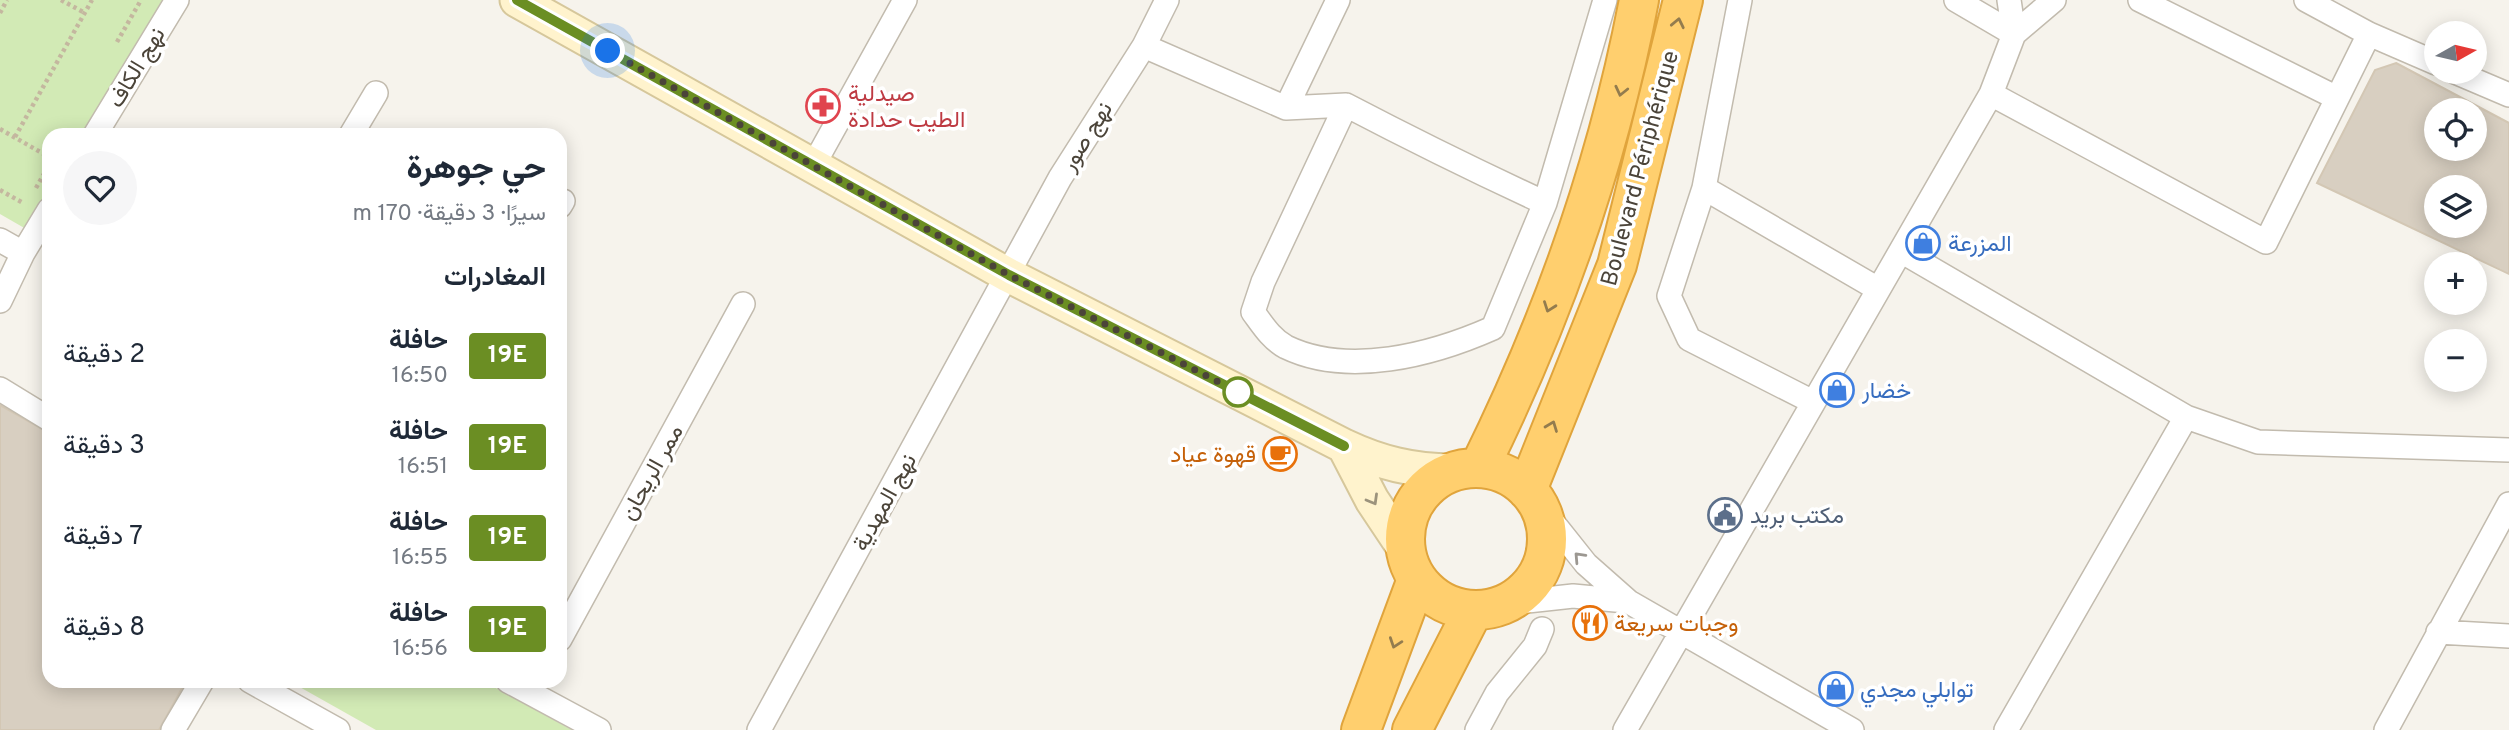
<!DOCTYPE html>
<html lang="ar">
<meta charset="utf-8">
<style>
body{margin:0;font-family:Overpass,Vazirmatn,sans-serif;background:#f6f6f7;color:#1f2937;direction:rtl;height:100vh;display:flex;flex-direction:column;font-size:26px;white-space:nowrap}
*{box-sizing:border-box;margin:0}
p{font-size:23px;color:#747a83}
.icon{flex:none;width:38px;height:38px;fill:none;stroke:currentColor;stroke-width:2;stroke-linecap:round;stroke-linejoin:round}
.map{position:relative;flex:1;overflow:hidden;direction:ltr}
.details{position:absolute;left:42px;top:128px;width:525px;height:560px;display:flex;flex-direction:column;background:#fff;border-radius:21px;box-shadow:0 4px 18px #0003;direction:rtl}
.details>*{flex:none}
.badge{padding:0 14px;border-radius:5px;font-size:24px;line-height:46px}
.needle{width:46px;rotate:82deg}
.fabs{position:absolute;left:2424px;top:21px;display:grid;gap:14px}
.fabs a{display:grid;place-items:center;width:63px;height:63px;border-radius:50%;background:#fff;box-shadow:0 4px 18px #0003;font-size:35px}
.you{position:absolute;width:35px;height:35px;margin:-18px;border:5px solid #fff;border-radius:50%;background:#1a73e8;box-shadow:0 0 0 10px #1a73e833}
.map>.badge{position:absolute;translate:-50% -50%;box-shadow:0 0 0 4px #fff}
h2{padding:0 21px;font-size:26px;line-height:63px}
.round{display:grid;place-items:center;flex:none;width:74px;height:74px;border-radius:37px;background:#f6f6f7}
.headline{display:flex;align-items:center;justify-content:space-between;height:119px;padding:0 21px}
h1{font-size:33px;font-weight:700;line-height:52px}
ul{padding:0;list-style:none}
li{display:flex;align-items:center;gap:21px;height:91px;padding:0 21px}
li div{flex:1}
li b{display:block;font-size:26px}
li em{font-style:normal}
li .badge{min-width:77px;font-weight:700;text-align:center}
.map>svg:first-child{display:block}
.green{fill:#d2eab5}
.building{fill:#d8cfc1;stroke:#d3c7b4;stroke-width:2;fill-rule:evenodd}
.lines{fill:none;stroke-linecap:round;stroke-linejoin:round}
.street-casing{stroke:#c2bbae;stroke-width:26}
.secondary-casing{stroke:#d6c79b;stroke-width:37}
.highway-casing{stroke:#e0a43c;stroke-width:42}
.path{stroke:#c4b79f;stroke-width:4.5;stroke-dasharray:3.5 3.5;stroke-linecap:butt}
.street{stroke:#fff;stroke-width:23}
.secondary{stroke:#fff3cd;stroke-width:33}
.highway{stroke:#ffcf6e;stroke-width:38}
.oneway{stroke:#937c4e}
.oneway2{stroke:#9c937c}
.oneway3{stroke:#9c9892}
.line-casing{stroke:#fff;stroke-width:16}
.line{stroke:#6b8e23;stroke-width:10}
.walk{stroke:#4b4439;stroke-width:7;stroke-dasharray:0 12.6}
.stop-dot{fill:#fff;stroke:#6b8e23;stroke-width:3.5}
.labels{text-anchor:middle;stroke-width:7;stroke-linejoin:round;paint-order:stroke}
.street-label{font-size:23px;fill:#4b4439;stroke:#fff}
.health-label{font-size:23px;fill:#be3a42;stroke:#fff;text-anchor:start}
.shop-label{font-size:23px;fill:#366cbe;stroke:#fff;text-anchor:start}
.food-label{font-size:23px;fill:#c56008;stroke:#fff;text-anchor:end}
.service-label{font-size:23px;fill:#4e5e75;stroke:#fff;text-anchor:start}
</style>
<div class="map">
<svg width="2509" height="730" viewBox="0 0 2509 730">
<rect width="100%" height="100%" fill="#f6f3ec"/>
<path class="green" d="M0,0H163L88,135H49V204L33,233L0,214Z
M289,681H483L572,730H376Z"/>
<path class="building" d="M2396,63L2509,123V274L2317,183L2375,70ZM2436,110H2474V149H2436ZM2436,187H2474V226H2436Z
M0,405L49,433V681H186L159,730H0Z"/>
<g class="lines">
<g class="street-casing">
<path id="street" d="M1740,0L1704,188L1669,296L1689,339L1813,402
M1956,0L2014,34
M2009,0L2014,34
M2140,0L2337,98
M2306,0L2369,34L2436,63
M1144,46L1286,108L1346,105
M2455,72L2509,95
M1991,94L2266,242L2369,34
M1286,108L1338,0
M95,135L177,0
M351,135L376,93
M813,166L905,0
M1704,188L1878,289
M1545,203C1478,172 1411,139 1346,105L1263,282L1253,312C1262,324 1271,339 1286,347C1348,377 1432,355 1493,328L1545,203L1605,0
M560,206L563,201
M0,240L23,253
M1901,251L2186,417L2258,442L2509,450
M0,301L23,253L49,210
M0,389L49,419
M1539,505L1586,564L1629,602L1852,730
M1509,603L1573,596L1626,601
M2438,632L2509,636
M560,639L743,304
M250,681L338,730
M508,681L599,730
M173,730L202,681
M759,730L1060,178L1144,46L1167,0
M1477,730L1497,693L1535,646L1542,629
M1625,730L1991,94L2014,34L2054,0
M2006,730L2186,417
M2386,730L2509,504"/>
</g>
<g class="secondary-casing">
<path id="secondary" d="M517,0L1008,275L1344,446C1380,463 1413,471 1452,471
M1344,446L1372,500L1406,551"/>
</g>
<g class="highway-casing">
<path id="highway" d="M1479,468C1553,319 1608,163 1639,0
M1405 539a71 71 0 1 1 142 0a71 71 0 1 1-142 0Z
M1527,490L1617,265L1683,0
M1361,730L1417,579
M1412,730L1473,611"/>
</g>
<path class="path" d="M61,0L85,13
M0,13L7,0
M117,42L141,0
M0,129L49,157
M15,137L92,0
M36,188L49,165
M0,190L23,203"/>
<use href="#street" class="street"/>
<use href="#secondary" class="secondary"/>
<use href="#highway" class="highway"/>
</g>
<defs><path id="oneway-chevron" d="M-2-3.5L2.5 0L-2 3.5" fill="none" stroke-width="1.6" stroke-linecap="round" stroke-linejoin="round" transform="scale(1.75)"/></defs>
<g class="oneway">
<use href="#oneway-chevron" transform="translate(1678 23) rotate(-78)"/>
<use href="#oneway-chevron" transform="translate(1621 91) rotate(103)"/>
<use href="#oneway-chevron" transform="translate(1549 307) rotate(110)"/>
<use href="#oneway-chevron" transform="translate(1552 426) rotate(-69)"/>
<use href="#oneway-chevron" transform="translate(1395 643) rotate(109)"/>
</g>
<use class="oneway2" href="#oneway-chevron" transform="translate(1373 500) rotate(60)"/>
<use class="oneway3" href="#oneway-chevron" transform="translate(1579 557) rotate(-133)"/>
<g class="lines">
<g class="line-casing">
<path id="line" d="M517,0L1009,275L1344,446"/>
</g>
<use href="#line" class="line"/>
<path class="walk" d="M608,51L1009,275L1248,397L1238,392"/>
</g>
<defs>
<g id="pharmacy-ring" transform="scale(1.75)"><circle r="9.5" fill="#fff" stroke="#e0444e" stroke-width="1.5"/><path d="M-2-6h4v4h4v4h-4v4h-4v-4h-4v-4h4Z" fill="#e0444e"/></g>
<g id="shop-ring" transform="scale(1.75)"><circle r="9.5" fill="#fff" stroke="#3f7fe0" stroke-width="1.5"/><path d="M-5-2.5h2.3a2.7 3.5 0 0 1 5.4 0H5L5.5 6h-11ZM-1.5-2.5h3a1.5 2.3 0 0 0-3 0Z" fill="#3f7fe0"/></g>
<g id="cafe-ring" transform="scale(1.75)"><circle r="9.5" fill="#fff" stroke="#e8710a" stroke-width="1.5"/><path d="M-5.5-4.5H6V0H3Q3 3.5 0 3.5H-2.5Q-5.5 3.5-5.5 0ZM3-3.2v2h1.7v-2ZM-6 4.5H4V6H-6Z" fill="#e8710a"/></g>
<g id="civic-ring" transform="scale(1.75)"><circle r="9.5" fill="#fff" stroke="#5c6f8a" stroke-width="1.5"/><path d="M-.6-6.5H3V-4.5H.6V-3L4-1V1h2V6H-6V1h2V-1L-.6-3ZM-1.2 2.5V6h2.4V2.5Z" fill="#5c6f8a"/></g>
<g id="restaurant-ring" transform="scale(1.75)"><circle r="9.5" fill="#fff" stroke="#e8710a" stroke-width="1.5"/><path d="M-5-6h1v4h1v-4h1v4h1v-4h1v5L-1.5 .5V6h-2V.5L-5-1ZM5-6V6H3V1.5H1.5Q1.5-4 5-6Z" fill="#e8710a"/></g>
</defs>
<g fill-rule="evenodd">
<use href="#pharmacy-ring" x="823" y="106"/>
<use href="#shop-ring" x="1923" y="243"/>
<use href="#shop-ring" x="1837" y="390"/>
<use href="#cafe-ring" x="1280" y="454"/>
<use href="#civic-ring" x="1725" y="515"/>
<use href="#restaurant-ring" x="1590" y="623"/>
<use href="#shop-ring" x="1836" y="689"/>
</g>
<circle class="stop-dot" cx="1238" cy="392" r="14"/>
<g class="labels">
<g class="street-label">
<text transform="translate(136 67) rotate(-59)" y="8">نهج الكاف</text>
<text transform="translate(1086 136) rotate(-58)" y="8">نهج صور</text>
<text transform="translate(1639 168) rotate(-75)" y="8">Boulevard Périphérique</text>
<text transform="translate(651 472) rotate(-61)" y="8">ممر الريحان</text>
<text transform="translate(884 502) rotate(-61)" y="8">نهج المهدية</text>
</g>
<g class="health-label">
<text x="848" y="101">صيدلية<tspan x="848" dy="26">الطيب حدادة</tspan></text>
</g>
<g class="shop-label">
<text x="1948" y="251">المزرعة</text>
<text x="1862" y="398">خضار</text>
<text x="1860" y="697">توابلي مجدي</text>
</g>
<g class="food-label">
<text x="1256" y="462">قهوة عياد</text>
<text x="1614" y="631" text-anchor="start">وجبات سريعة</text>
</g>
<g class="service-label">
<text x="1750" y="523">مكتب بريد</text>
</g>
</g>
</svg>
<div class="fabs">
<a><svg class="needle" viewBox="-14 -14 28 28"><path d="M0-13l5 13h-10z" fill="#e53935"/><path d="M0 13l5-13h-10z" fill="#747a83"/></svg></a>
<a><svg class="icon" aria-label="locate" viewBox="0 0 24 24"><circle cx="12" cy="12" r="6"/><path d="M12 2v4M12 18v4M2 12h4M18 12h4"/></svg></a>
<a><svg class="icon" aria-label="layers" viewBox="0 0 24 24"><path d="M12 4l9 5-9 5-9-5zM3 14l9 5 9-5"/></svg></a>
<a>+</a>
<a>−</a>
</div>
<div class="you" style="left:608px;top:51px"></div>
<section class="details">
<div class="headline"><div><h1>حي جوهرة</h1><p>سيرًا · 3 دقيقة · 170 m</p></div><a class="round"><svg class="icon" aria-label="heart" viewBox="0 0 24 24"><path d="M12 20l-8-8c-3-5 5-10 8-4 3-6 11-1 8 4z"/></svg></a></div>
<h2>المغادرات</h2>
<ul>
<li><span class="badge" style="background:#6b8e23;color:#fff">19E</span><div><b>حافلة</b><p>16:50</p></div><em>2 دقيقة</em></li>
<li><span class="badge" style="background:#6b8e23;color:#fff">19E</span><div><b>حافلة</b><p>16:51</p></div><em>3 دقيقة</em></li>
<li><span class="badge" style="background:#6b8e23;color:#fff">19E</span><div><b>حافلة</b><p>16:55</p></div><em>7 دقيقة</em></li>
<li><span class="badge" style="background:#6b8e23;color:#fff">19E</span><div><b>حافلة</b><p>16:56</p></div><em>8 دقيقة</em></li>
</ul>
</section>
</div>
